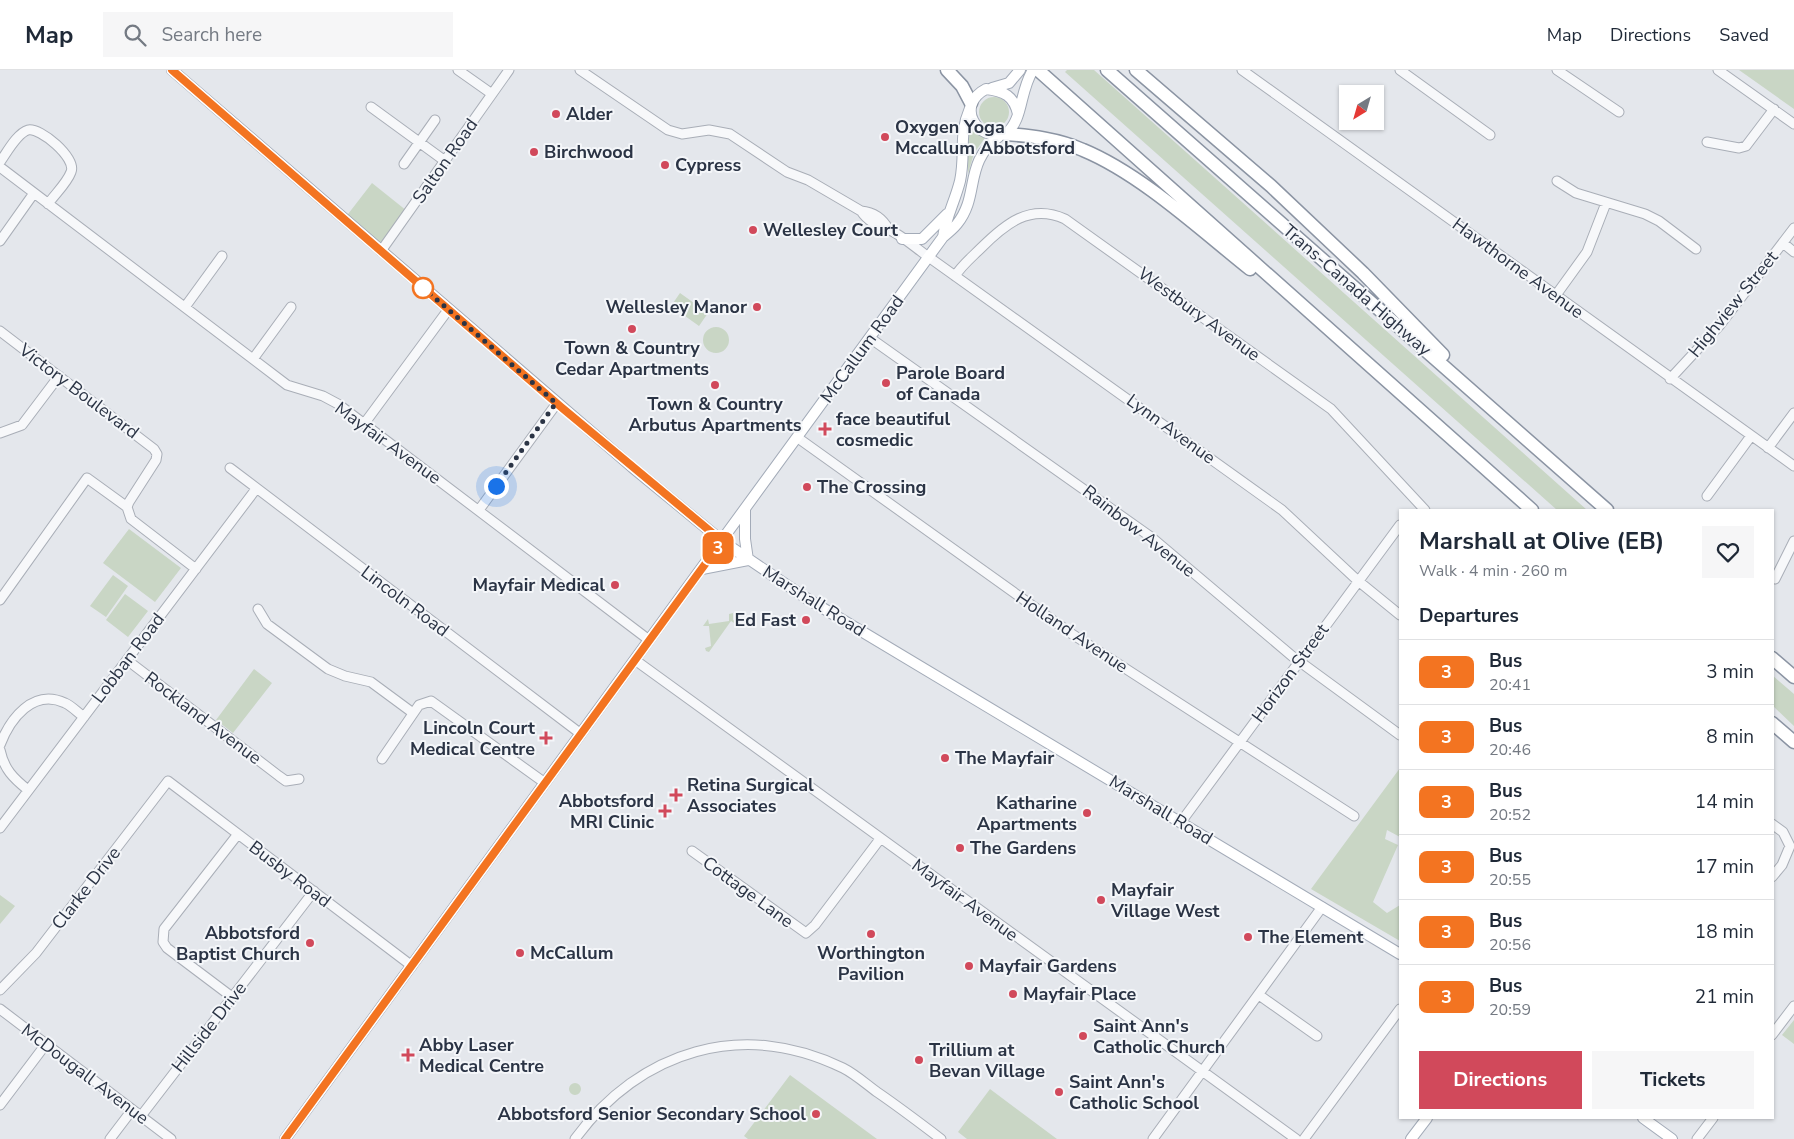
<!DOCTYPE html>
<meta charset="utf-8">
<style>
body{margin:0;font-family:"Nunito Sans",sans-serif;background:#f6f6f7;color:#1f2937;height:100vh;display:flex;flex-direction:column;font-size:19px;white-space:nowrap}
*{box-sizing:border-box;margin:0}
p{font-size:16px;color:#747a83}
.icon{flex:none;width:28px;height:28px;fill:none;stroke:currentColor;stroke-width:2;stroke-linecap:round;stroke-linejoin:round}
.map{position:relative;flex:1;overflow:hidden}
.panel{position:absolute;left:1399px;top:439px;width:375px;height:610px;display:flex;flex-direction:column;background:#fff;border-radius:0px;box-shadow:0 1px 4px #0004}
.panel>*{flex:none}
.badge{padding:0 10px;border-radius:8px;font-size:18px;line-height:32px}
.needle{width:32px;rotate:217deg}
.buttons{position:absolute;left:1339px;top:15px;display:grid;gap:10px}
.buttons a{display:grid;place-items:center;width:45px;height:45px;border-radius:0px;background:#fff;box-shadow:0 1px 4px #0004;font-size:25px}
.you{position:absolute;width:25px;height:25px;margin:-12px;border:4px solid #fff;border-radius:50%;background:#1a73e8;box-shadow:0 0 0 8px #1a73e833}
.map>.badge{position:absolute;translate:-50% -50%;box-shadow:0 0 0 2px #fff}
h2{padding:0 20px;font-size:19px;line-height:45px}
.round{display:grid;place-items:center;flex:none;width:52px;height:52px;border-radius:0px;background:#f6f6f7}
.headline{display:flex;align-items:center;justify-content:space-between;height:85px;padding:0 20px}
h1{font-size:24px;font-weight:700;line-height:38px}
.button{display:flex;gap:10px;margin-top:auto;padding:10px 20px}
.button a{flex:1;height:58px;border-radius:0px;background:#d1495b;color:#fff;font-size:20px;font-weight:700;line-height:58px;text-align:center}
.button a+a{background:#f6f6f7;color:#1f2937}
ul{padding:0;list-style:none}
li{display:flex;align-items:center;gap:15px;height:65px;padding:0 20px;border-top:1px solid #e0e1e3}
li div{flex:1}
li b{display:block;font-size:19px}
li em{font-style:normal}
li .badge{min-width:55px;font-weight:700;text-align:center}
header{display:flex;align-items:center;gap:30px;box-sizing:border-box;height:70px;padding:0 25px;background:#fff;border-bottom:1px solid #e0e1e3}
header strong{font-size:24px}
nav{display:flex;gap:28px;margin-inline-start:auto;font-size:18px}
.search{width:350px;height:45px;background:#f6f6f7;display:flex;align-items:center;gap:12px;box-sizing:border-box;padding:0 18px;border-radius:0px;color:#747a83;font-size:19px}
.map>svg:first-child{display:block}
.green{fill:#c9d6c5}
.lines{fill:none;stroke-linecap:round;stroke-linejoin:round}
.minor-casing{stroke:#a9aeb7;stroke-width:11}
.major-casing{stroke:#a3abb8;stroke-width:12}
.highway-casing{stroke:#8b94a3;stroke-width:15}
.minor{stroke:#f7f8fa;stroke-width:9}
.major{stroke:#fff;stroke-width:10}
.highway{stroke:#fff;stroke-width:12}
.line-casing{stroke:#fff;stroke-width:11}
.line{stroke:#f37421;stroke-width:8}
.walk{stroke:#2b3445;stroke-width:5;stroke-dasharray:0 9}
.poi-dot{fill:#d1495b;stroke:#f4f6f9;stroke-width:2}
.stop-dot{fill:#fff;stroke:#f37421;stroke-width:2.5}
.labels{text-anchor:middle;stroke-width:4;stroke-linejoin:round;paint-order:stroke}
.poi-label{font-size:18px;font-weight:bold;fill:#2b3445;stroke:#f4f6f9;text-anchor:start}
.street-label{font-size:18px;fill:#2b3445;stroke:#f4f6f9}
</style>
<header>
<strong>Map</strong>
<div class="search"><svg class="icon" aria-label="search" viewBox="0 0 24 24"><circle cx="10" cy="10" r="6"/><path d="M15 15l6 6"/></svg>Search here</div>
<nav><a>Map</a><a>Directions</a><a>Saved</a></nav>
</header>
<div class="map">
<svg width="1794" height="1069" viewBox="0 0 1794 1069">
<rect width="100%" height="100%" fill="#e4e7ec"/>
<path class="green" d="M1067,0H1094L1587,440H1557L1065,2Z
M1739,0H1794V39Z
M979 42a15 15 0 1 1 30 0a15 15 0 1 1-30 0Z
M971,56L985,68L974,83L968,104V67Z
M372,113L407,141L381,179L345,148Z
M680,223L708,243L699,256L671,236Z
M703 270a13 13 0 1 1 26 0a13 13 0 1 1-26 0Z
M129,459L181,498L155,532L103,493Z
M113,505L128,516L106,547L90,536Z
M125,524L148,541L128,567L106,550Z
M733,543V550L738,553L737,555L731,551L709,582L706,581L705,578L711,576L709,556H703L708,549L709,554L729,551V544Z
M254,599L272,613L233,663L216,650Z
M1772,605L1794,624V656L1773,636Z
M1400,698V767L1387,760L1385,769L1398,775L1373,832L1387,843L1400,835V871L1311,819Z
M0,825L15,836L0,854Z
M1794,950V974L1782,965Z
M790,1005L877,1069H748L744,1066Z
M569 1019a6 6 0 1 1 12 0a6 6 0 1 1-12 0Z
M990,1019L1057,1069H967L958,1062Z"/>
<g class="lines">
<g class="minor-casing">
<path id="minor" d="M458,0L492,24
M580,0L668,60L682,64L709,60L730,64L787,102L808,110L861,141C874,142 883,149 889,160
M1242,0L1794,396
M1400,0L1490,65
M1557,0L1619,42
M1718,0L1794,54
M371,37L445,91
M1707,72L1739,78L1746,76L1774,39
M0,92C6,84 17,63 28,60C40,57 77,88 71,102C67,113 55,124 48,134
M404,94L435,50
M0,97L287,315L323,326L338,334L649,570
M1557,111L1576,123L1645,144L1659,151L1696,179
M861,141C869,153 878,155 890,160C904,167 917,179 930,188L1282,440L1357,510L1400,545
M0,171L34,123
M1783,173L1794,182
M381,181L509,0
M955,206C962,195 972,187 981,178C1005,154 1030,133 1065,149L1331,339L1425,440
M1556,225L1587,182L1606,133
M185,237L222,186
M0,261L154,379L157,384L156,390L129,432L127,437L131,449L196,499
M870,268L1151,467L1292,586L1400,665
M253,289L291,237
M1670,309L1720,255L1794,158
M364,354L448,240
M0,363L22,355L59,306
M798,368L1072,564L1354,746
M1768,378L1794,343
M230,398L581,664
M1707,426L1751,366
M479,440L557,333
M1775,509L1794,471
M0,530L87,408L127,437
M258,539L267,554L328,599L345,606L371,612L413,643
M127,590L279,706L286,711L299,709
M635,590L1296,1069
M0,675C10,649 33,618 65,633C72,636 78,643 84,647
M0,680C4,699 13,708 28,720
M382,689L419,635L431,631L545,713
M1181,752L1400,455
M1772,754L1783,762L1790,776L1782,795L1772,807
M0,758L256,419
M692,781L806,863L815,855L880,769
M0,920L36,883L168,711L412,896
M1259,925L1317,966
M232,927L167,878L163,872L164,859L238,764
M0,939L171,1069
M1772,965L1794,936
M0,1035L46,974
M141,1046L314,821
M110,1069L132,1040
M575,1069C640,980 743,949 843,998C855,1004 866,1014 877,1022C899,1037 920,1053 941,1069
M1153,1069L1322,837
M1304,1069L1400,939
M1697,1069L1713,1048"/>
</g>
<g class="major-casing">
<path id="major" d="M172,0L632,397L722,471L806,528L1400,884
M992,18L1009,13L1020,0
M1018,44C1014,26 1004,21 986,19C955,35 976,72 1006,64C1024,48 1019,22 1033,0
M943,167C946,147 955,131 960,111C966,83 958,66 970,38
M902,169H922L947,144
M745,440V469L748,490
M702,499L748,490
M1643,1048L1672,1069
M285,1069L943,167C948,163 953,159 957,154C981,124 962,93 1001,65
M1411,1069L1427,1048"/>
</g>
<g class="highway-casing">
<path id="highway" d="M947,0L962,16L971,33
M1038,0L1532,440
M1107,0L1607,440
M1136,0L1271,116L1363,203L1443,285
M1006,64C1032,66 1058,69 1083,80C1141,104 1201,160 1250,199
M1772,588L1794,607
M1772,653L1794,672"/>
</g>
<use href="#minor" class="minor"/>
<use href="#major" class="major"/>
<use href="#highway" class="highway"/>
</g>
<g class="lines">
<g class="line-casing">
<path id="line" d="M172,0L561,337L722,471L285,1069"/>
</g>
<use href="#line" class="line"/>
<path class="walk" d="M423,218L420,215L556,333L496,416"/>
</g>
<g class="poi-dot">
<circle cx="556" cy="44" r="5"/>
<circle cx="885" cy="67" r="5"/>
<circle cx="534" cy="82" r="5"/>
<circle cx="665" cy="95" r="5"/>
<circle cx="753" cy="160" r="5"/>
<circle cx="757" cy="237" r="5"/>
<circle cx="632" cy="259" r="5"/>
<circle cx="886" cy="313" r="5"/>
<circle cx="715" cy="315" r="5"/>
<path d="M822.5 351.5h5v5h5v5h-5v5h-5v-5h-5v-5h5z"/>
<circle cx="807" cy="417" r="5"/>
<circle cx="615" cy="515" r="5"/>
<circle cx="806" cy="550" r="5"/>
<path d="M543.5 660.5h5v5h5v5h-5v5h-5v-5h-5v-5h5z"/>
<circle cx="945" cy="688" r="5"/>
<path d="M673.5 717.5h5v5h5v5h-5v5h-5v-5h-5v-5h5z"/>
<path d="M662.5 733.5h5v5h5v5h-5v5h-5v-5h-5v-5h5z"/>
<circle cx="1087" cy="743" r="5"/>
<circle cx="960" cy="778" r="5"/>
<circle cx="1101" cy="830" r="5"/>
<circle cx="871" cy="864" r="5"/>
<circle cx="1248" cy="867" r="5"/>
<circle cx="310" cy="873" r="5"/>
<circle cx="520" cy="883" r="5"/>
<circle cx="969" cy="896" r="5"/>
<circle cx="1013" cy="924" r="5"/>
<circle cx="1083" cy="966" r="5"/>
<path d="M405.5 977.5h5v5h5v5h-5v5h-5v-5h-5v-5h5z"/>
<circle cx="919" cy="990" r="5"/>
<circle cx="1059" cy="1022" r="5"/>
<circle cx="816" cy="1044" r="5"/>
</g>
<circle class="stop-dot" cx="423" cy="218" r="10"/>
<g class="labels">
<g class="poi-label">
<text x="566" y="50">Alder</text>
<text x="895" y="63">Oxygen Yoga<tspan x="895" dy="21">Mccallum Abbotsford</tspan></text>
<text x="544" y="88">Birchwood</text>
<text x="675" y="101">Cypress</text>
<text x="763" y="166">Wellesley Court</text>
<text x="747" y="243" text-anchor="end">Wellesley Manor</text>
<text x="632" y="284" text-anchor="middle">Town &amp; Country<tspan x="632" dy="21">Cedar Apartments</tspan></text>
<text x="896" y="309">Parole Board<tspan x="896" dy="21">of Canada</tspan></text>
<text x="715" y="340" text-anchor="middle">Town &amp; Country<tspan x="715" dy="21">Arbutus Apartments</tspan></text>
<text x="836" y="355">face beautiful<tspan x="836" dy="21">cosmedic</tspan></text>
<text x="817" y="423">The Crossing</text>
<text x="605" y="521" text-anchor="end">Mayfair Medical</text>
<text x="796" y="556" text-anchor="end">Ed Fast</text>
<text x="535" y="664" text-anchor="end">Lincoln Court<tspan x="535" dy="21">Medical Centre</tspan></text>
<text x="955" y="694">The Mayfair</text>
<text x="687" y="721">Retina Surgical<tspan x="687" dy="21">Associates</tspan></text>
<text x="654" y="737" text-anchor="end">Abbotsford<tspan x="654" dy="21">MRI Clinic</tspan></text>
<text x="1077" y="739" text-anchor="end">Katharine<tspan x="1077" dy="21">Apartments</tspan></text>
<text x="970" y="784">The Gardens</text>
<text x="1111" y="826">Mayfair<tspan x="1111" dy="21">Village West</tspan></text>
<text x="300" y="869" text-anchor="end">Abbotsford<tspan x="300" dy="21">Baptist Church</tspan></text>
<text x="1258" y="873">The Element</text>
<text x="530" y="889">McCallum</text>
<text x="871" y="889" text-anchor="middle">Worthington<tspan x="871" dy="21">Pavilion</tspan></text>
<text x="979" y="902">Mayfair Gardens</text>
<text x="1023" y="930">Mayfair Place</text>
<text x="1093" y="962">Saint Ann's<tspan x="1093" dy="21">Catholic Church</tspan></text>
<text x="419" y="981">Abby Laser<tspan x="419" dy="21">Medical Centre</tspan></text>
<text x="929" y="986">Trillium at<tspan x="929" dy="21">Bevan Village</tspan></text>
<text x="1069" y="1018">Saint Ann's<tspan x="1069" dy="21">Catholic School</tspan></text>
<text x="806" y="1050" text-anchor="end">Abbotsford Senior Secondary School</text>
</g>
<g class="street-label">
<text transform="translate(445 91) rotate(-55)" y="6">Salton Road</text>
<text transform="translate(1518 198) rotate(36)" y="6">Hawthorne Avenue</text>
<text transform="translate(1357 220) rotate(41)" y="6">Trans-Canada Highway</text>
<text transform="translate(1733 234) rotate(-51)" y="6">Highview Street</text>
<text transform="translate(1199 244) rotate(36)" y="6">Westbury Avenue</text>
<text transform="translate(862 279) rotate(-54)" y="6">McCallum Road</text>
<text transform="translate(79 321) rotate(37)" y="6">Victory Boulevard</text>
<text transform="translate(1171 359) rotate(36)" y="6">Lynn Avenue</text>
<text transform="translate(388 373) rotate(36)" y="6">Mayfair Avenue</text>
<text transform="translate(1139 461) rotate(38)" y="6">Rainbow Avenue</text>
<text transform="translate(405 531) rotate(37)" y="6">Lincoln Road</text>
<text transform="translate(814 531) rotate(32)" y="6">Marshall Road</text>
<text transform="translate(1072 562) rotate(34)" y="6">Holland Avenue</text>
<text transform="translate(128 588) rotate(-53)" y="6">Lobban Road</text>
<text transform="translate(1290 603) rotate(-54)" y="6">Horizon Street</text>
<text transform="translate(203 648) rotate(37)" y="6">Rockland Avenue</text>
<text transform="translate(1161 740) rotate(31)" y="6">Marshall Road</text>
<text transform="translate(290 804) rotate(37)" y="6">Busby Road</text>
<text transform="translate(86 818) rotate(-52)" y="6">Clarke Drive</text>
<text transform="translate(748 822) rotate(36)" y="6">Cottage Lane</text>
<text transform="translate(965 830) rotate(36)" y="6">Mayfair Avenue</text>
<text transform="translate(209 957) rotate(-52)" y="6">Hillside Drive</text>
<text transform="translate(85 1004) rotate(37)" y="6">McDougall Avenue</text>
</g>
</g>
</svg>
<div class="buttons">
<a><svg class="needle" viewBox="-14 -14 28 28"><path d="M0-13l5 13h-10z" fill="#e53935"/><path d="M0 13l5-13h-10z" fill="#747a83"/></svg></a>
</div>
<div class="you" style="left:496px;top:416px"></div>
<b class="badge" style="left:718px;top:478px;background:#f37421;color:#fff">3</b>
<section class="panel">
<div class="headline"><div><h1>Marshall at Olive (EB)</h1><p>Walk · 4 min · 260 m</p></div><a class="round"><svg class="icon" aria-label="heart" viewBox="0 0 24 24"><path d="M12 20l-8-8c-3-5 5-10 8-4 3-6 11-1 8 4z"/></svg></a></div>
<h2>Departures</h2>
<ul>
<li><span class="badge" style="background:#f37421;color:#fff">3</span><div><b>Bus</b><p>20:41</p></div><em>3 min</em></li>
<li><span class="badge" style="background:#f37421;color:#fff">3</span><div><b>Bus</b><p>20:46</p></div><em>8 min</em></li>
<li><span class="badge" style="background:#f37421;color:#fff">3</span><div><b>Bus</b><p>20:52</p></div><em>14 min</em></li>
<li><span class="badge" style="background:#f37421;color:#fff">3</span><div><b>Bus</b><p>20:55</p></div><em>17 min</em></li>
<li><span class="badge" style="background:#f37421;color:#fff">3</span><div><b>Bus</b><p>20:56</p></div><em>18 min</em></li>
<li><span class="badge" style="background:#f37421;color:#fff">3</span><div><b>Bus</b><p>20:59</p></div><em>21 min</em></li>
</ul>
<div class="button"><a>Directions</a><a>Tickets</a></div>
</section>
</div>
